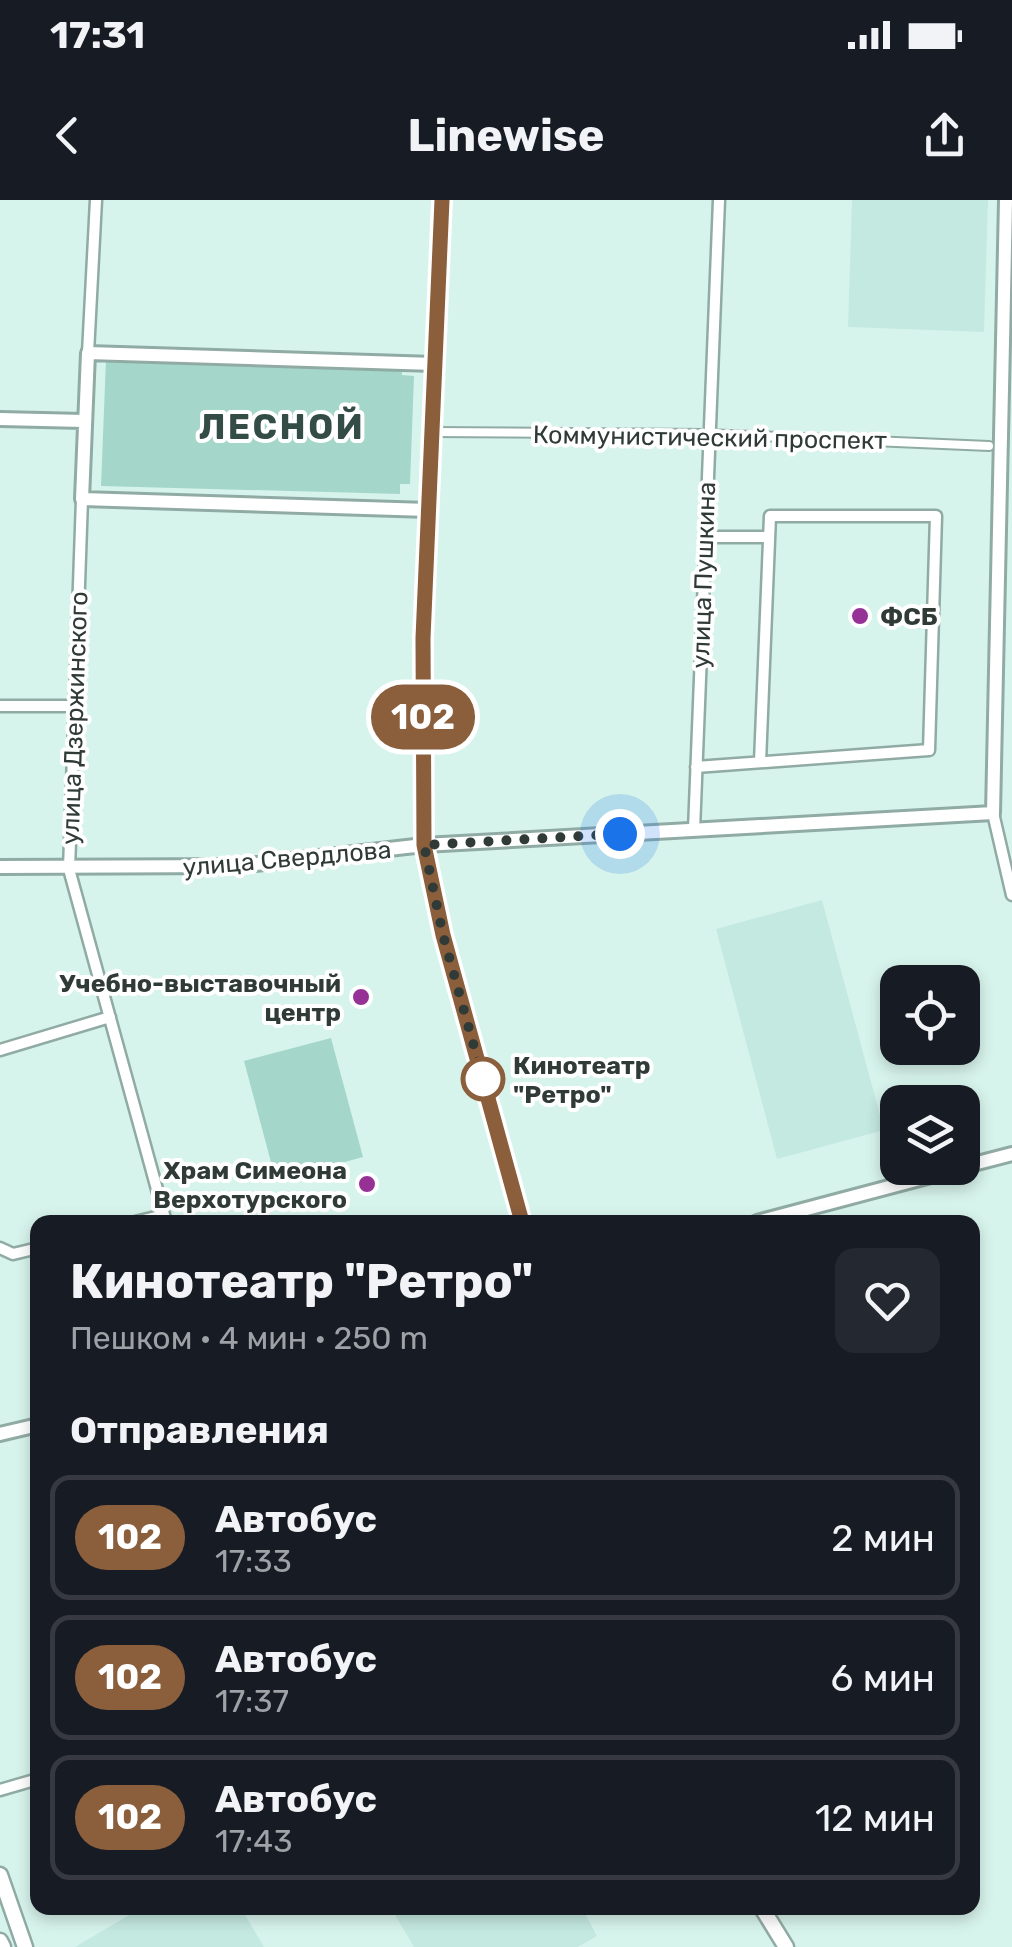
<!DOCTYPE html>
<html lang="ru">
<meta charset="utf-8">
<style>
body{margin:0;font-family:Rubik,sans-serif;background:#242831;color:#f1f3f6;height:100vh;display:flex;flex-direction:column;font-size:38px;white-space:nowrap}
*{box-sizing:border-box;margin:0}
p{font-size:32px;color:#9ea1a6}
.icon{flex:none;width:55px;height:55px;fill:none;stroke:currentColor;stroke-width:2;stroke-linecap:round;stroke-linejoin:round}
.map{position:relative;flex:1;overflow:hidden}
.sheet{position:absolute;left:30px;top:1015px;width:950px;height:700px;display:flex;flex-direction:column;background:#171b24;border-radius:20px;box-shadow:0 5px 15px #0003}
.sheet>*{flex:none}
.badge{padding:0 20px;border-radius:32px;font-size:35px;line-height:65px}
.buttons{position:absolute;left:880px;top:765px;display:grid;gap:20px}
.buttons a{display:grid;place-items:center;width:100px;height:100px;border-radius:20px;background:#171b24;box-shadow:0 5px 15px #0003;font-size:50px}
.you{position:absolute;width:50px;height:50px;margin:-25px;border:8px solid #fff;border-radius:50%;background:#1a73e8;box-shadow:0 0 0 15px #1a73e833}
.map>.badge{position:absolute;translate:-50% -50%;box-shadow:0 0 0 5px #fff}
h2{padding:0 40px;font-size:38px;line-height:90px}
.round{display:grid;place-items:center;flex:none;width:105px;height:105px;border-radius:20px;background:#242831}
.head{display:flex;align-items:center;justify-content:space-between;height:170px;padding:0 40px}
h1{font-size:48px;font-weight:700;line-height:75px}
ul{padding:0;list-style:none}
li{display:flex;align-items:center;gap:30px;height:125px;margin:0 20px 15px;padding:0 20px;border:5px solid #363941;border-radius:20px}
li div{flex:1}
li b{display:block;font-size:38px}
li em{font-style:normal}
li .badge{min-width:110px;font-weight:700;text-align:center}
.status{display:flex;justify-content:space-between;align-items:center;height:70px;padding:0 50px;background:#171b24;direction:ltr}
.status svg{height:28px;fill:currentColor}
header{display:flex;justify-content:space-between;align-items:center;height:130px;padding:0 40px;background:#171b24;font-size:45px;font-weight:700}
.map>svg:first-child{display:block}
.built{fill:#c4e9e0}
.green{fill:#a5d6ca}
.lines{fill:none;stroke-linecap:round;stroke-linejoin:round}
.pedestrian-casing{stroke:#90aba4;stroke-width:12}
.minor-casing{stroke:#90aba4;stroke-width:15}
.tertiary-casing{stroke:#90aba4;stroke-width:18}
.secondary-casing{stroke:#90aba4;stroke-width:19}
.pedestrian{stroke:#fff;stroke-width:8}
.minor{stroke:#fff;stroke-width:10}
.tertiary{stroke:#fff;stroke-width:12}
.secondary{stroke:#fff;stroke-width:14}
.line-casing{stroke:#fff;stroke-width:22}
.line{stroke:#8b5e3c;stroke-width:15}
.walk{stroke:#303b38;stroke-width:10;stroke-dasharray:0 18}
.poi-dot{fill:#963196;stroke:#fff;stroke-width:4}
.stop-dot{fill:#fff;stroke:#8b5e3c;stroke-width:5}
.labels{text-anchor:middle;stroke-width:8;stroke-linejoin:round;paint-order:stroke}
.street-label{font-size:25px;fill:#303b38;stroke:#fff}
.poi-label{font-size:25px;font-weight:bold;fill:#303b38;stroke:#fff;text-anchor:end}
.stop-label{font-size:25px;font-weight:bold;fill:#303b38;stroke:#fff;text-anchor:start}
.district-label{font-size:35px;font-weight:bold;letter-spacing:2.5px;fill:#344c46;stroke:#fff}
</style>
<div class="status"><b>17:31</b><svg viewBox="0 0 49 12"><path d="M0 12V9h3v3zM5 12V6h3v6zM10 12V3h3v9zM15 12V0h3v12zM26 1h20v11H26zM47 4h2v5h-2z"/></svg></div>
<header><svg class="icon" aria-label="back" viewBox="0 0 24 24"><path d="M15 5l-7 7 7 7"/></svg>Linewise<svg class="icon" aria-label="share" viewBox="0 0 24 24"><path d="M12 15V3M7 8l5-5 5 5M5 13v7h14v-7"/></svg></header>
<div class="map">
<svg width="1012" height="1747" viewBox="0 0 1012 1747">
<rect width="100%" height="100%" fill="#d7f4ec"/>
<path class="built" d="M852,0H988L984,132L848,127Z
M822,700L884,930L777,959L716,729Z
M141,1708H241L264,1747H75Z
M391,1708H582L597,1736L578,1747H414Z"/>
<path class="green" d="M106,159L402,166V175L414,176L410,284H400V294L101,286Z
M331,838L363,957L276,981L244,861Z"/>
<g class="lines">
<g class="pedestrian-casing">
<path id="pedestrian" d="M431,232L707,234L989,246"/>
</g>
<g class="minor-casing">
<path id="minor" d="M88,153L96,0
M82,299L69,669L166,1022
M704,337H769
M0,506H75
M696,567C774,561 852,555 929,550L936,316H770L760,562
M993,613L1012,695
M694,630L719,0
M0,850L110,817
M135,1022L164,1015
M0,1048L13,1054L38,1048
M0,1590L38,1579"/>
</g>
<g class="tertiary-casing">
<path id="tertiary" d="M0,219L84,221
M428,310L82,299L88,153L434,164
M0,667L238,666L424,645L993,613L1006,0
M962,967L1012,954
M757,1022L961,968
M0,1234L38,1225"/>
</g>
<g class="secondary-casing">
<path id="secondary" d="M442,0L423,438L424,645L443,735L522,1022
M0,1675L25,1747
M762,1708L786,1747
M0,1741L3,1747"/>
</g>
<use href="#pedestrian" class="pedestrian"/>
<use href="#minor" class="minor"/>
<use href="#tertiary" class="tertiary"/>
<use href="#secondary" class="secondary"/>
</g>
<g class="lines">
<g class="line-casing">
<path id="line" d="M442,0L423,438L424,645L443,735L522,1022"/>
</g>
<use href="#line" class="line"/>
<path class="walk" d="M483,879L443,735L424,645L620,634"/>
</g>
<g class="poi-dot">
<circle cx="860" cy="416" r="10"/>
<circle cx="361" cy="797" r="10"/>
<circle cx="367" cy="984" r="10"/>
</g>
<circle class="stop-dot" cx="483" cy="879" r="20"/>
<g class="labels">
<g class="street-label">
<text transform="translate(710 237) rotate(1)" y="9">Коммунистический проспект</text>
<text transform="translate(703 375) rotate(-88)" y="9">улица Пушкина</text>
<text transform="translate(74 518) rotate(-88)" y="9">улица Дзержинского</text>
<text transform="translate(287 658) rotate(-5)" y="9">улица Свердлова</text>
</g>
<g class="poi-label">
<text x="880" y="425" text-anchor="start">ФСБ</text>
<text x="341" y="792">Учебно-выставочный<tspan x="341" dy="29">центр</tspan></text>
<text x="347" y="979">Храм Симеона<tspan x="347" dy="29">Верхотурского</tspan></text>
</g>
<g class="stop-label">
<text x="513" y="874">Кинотеатр<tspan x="513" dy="29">"Ретро"</tspan></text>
</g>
<g class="district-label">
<text x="282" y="239">ЛЕСНОЙ</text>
</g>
</g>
</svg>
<div class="buttons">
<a><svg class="icon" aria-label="locate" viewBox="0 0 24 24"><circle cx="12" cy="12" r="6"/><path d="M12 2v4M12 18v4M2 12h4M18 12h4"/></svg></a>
<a><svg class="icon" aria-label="layers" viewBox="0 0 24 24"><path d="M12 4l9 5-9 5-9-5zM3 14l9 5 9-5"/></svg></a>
</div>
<div class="you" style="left:620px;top:634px"></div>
<b class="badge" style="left:423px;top:517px;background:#8b5e3c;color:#fff">102</b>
<section class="sheet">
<div class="head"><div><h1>Кинотеатр &quot;Ретро&quot;</h1><p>Пешком · 4 мин · 250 m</p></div><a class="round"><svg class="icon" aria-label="heart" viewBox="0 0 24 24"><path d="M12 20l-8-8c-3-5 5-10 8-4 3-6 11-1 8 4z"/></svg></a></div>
<h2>Отправления</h2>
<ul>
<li><span class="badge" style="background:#8b5e3c;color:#fff">102</span><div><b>Автобус</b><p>17:33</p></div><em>2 мин</em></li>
<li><span class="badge" style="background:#8b5e3c;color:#fff">102</span><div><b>Автобус</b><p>17:37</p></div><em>6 мин</em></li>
<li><span class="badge" style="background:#8b5e3c;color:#fff">102</span><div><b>Автобус</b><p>17:43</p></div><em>12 мин</em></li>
</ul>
</section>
</div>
